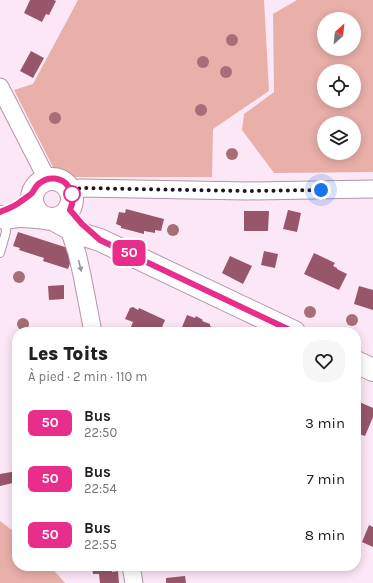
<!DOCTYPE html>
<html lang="fr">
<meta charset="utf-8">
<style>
body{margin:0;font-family:Karla,sans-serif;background:#f6f6f6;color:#202124;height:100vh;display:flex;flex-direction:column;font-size:15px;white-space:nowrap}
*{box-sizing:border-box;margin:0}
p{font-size:13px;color:#757577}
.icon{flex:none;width:22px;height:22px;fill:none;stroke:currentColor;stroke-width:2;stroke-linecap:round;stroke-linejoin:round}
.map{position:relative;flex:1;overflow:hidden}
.side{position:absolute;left:12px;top:327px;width:349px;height:244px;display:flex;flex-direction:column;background:#fff;border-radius:16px;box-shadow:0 2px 10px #0003}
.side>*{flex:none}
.badge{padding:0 8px;border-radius:6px;font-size:14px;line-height:26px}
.needle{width:26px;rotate:27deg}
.tools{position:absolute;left:317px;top:12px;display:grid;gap:8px}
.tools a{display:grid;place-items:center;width:44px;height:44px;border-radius:50%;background:#fff;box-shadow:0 2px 10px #0003;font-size:20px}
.you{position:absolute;width:20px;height:20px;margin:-10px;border:3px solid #fff;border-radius:50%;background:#1a73e8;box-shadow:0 0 0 6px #1a73e833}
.map>.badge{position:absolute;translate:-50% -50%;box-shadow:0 0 0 2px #fff}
.round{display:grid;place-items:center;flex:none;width:42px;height:42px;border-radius:16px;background:#f6f6f6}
.overview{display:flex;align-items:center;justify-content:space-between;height:68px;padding:0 16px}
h1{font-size:19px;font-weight:800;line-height:30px}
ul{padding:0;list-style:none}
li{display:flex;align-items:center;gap:12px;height:56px;padding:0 16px}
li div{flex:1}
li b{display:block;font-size:15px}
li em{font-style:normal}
li .badge{min-width:44px;font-weight:700;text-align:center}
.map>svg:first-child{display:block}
.green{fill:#e9afa9;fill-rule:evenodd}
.building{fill:#98566b}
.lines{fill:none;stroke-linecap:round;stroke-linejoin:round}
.lane-casing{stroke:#b394ac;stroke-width:10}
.street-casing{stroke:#b394ac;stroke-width:19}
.secondary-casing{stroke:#b394ac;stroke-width:24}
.lane{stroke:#fff;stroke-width:8}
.street{stroke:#fff;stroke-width:17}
.secondary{stroke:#fff;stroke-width:22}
.tree{fill:#a86e78}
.oneway{fill:#9a9599}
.line-casing{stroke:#fff;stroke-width:9}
.line{stroke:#e92d8b;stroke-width:6}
.walk{stroke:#1f131c;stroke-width:4;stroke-dasharray:0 7.2}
.stop-dot{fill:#fff;stroke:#e92d8b;stroke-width:2}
</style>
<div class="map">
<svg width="373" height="583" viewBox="0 0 373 583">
<rect width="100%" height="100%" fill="#fce7f7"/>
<path class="green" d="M78,0H264L269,91L213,129L212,177H70L53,167L14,90L33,84Z
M297,0H373V172L274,173L242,130L244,114L274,92L273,14ZM324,19H354V49H324ZM324,71H354V101H324ZM324,123H354V153H324Z
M0,521L17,534V566H50L65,583H0Z"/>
<path class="building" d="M30,0H54L56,1L49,15L46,14L42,22L24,13Z
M31,51L44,58L33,78L20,71Z
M126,209L164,219L161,231L155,230V233L144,231V234L121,228V226L116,224L119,212L125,213Z
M288,210L301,213L297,232L283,229Z
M244,211H269L268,231H244Z
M18,232L71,249L73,255L68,269L43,261L44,258L19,250L20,248L13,246Z
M264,251L278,254L275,268L261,265Z
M314,253L335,263L333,266L337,268V269L347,274L339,290L304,274Z
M230,256L252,266L243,284L222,273Z
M64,285V299L49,300L48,286Z
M359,286L373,290V310L354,304Z
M133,307L138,310L139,308L165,320L160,332H129L133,322L125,319L130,308Z
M187,315L195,318L196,316L203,320L202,321L210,324V326L223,332H180Z
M357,401L373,408V417L365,436L356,433V405Z
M17,471V482L0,486V474Z
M369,525L373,527V547L362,542Z
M92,566H111L112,572L118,571L119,583H100L99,574H93Z
M185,576L186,583H166V578Z"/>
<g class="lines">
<g class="lane-casing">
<path id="lane" d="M0,253L6,232L5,219"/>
</g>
<g class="street-casing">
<path id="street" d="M0,87L47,179
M72,192L80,188L247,191L373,189
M69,229L77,253L82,275L93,332
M131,566L134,583"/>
</g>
<g class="secondary-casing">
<path id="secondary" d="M32 199a20 20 0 1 1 40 0a20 20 0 1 1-40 0Z
M0,217C7,219 13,216 20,216C29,216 37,217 46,218
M53,219C70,229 81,235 100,240L294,332
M356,362L373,370"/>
</g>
<use href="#lane" class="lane"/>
<use href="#street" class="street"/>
<use href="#secondary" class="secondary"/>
</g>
<g class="tree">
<circle cx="232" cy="40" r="6"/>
<circle cx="203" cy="62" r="6"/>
<circle cx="226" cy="72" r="6"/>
<circle cx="201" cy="110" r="6"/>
<circle cx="55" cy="118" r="6"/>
<circle cx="232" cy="154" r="6"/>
<circle cx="173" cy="230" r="6"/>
<circle cx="19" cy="277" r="6"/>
<circle cx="310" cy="312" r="6"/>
<circle cx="352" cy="320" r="6"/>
<circle cx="23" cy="324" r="6"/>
</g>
<defs><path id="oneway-solid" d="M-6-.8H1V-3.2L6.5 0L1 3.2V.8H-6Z"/></defs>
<use class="oneway" href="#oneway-solid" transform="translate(80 266) rotate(76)"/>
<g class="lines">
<g class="line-casing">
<path id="line" d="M0,212C7,209 14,207 20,202C24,199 29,196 32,193C35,189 36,185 40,183C48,176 62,177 68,186C74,193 74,201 70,210L82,224L100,240L294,332"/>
</g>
<use href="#line" class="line"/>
<path class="walk" d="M72,194L73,196L72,192L80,188L247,191L321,190"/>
</g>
<circle class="stop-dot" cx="72" cy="194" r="8"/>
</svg>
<div class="tools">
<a><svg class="needle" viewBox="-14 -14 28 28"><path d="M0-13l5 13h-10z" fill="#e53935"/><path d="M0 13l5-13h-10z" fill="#757577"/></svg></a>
<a><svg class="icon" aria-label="locate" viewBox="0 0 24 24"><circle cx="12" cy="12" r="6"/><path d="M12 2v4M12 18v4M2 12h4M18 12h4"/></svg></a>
<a><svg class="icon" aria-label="layers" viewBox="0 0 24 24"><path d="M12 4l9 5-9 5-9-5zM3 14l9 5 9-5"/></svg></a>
</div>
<div class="you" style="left:321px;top:190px"></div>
<b class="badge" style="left:129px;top:253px;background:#e92d8b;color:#fff">50</b>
<section class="side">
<div class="overview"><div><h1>Les Toits</h1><p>À pied · 2 min · 110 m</p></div><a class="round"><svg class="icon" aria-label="heart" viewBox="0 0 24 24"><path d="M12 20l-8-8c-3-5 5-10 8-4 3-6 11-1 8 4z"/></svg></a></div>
<ul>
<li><span class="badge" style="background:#e92d8b;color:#fff">50</span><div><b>Bus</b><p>22:50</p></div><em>3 min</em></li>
<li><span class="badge" style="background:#e92d8b;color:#fff">50</span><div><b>Bus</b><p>22:54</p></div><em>7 min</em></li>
<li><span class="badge" style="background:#e92d8b;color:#fff">50</span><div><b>Bus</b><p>22:55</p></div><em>8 min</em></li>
</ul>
</section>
</div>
